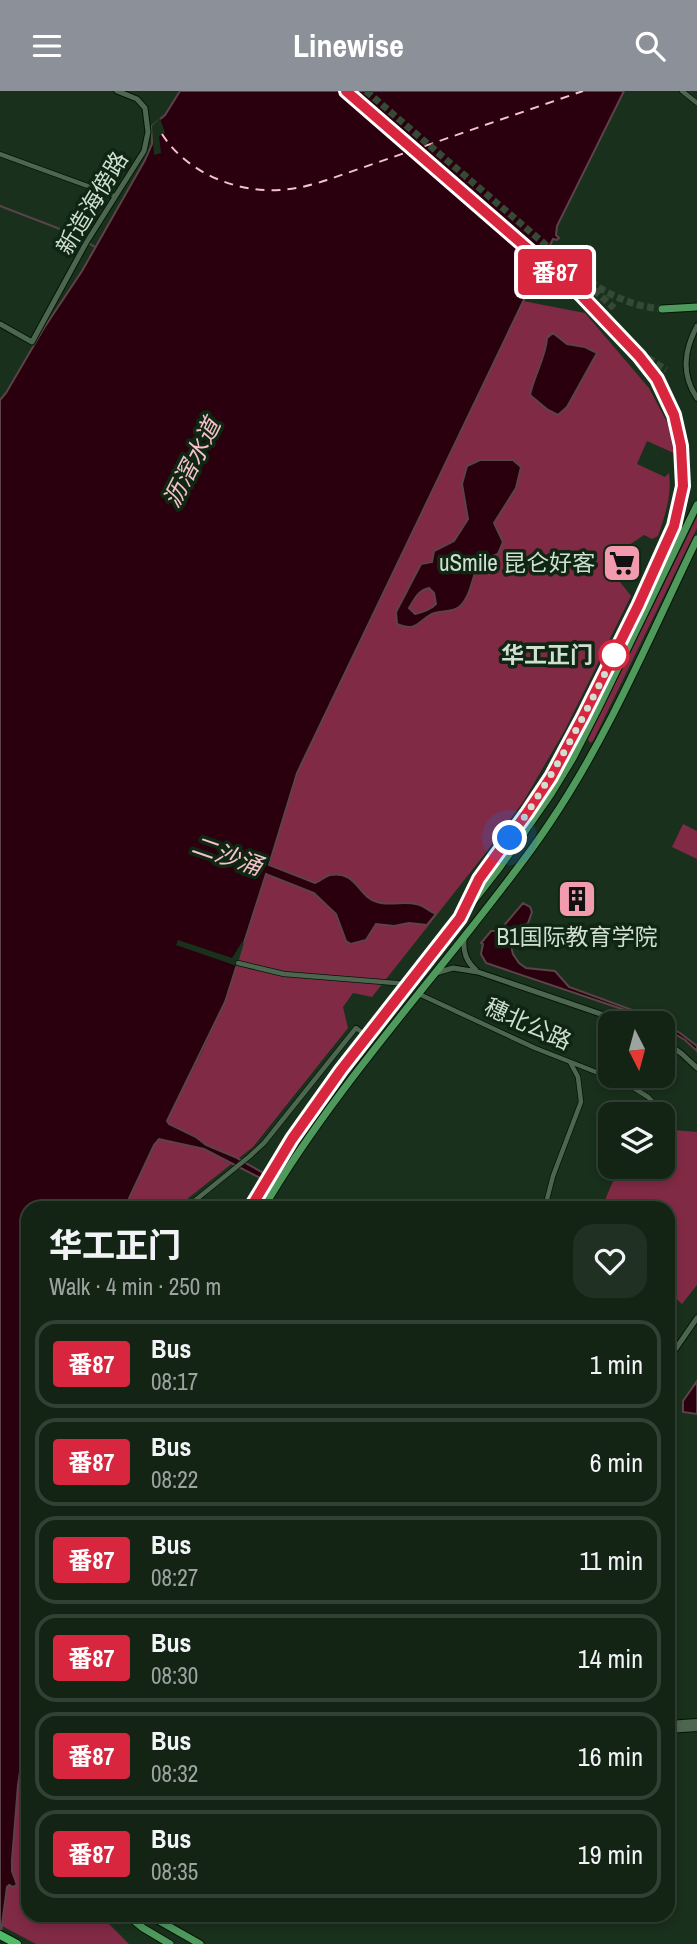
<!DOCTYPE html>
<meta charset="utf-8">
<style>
body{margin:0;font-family:"Archivo Narrow","Noto Sans SC",sans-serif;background:#203022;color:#f1f3f6;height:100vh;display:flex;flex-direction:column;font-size:26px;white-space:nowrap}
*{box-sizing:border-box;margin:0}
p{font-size:23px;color:#9da4a0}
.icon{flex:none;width:38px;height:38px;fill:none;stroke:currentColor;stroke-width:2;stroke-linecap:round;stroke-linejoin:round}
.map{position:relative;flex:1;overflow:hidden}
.side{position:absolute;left:21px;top:1110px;width:654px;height:721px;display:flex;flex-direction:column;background:#132415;border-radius:21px;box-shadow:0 4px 10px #0003,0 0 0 2px #324134}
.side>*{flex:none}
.badge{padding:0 14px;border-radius:5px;font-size:24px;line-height:46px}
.needle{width:46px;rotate:174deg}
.buttons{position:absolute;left:598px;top:920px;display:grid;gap:14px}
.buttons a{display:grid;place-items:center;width:77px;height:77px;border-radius:14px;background:#132415;box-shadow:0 4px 10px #0003,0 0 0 2px #324134;font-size:35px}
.you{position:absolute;width:35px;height:35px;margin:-18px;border:5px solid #fff;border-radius:50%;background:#1a73e8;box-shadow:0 0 0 10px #1a73e833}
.map>.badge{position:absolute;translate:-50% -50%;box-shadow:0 0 0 4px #fff}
.round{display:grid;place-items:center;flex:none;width:74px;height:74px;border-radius:21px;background:#203022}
.head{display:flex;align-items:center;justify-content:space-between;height:119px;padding:0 28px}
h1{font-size:33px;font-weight:800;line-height:52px}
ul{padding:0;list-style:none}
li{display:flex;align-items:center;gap:21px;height:88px;margin:0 14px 10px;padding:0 14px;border:4px solid #324134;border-radius:21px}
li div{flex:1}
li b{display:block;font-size:26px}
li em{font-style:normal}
li .badge{min-width:77px;font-weight:700;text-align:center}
header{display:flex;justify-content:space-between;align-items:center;height:91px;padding:0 28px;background:#8c9099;color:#fff;font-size:32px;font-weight:800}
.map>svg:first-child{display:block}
.green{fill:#812a45}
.water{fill:#2b000e;stroke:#5c4349;stroke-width:2;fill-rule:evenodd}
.pier{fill:#19301c}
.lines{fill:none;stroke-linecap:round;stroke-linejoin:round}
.stream{stroke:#5c4349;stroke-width:2}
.ferry{stroke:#f6c1cc;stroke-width:2;stroke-dasharray:9 7;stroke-linecap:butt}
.primary-tunnel{stroke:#344a37;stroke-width:7;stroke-dasharray:7 3.5;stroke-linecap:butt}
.minor-casing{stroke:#021706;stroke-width:6}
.tertiary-casing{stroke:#021706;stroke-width:7}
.secondary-casing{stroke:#021706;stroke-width:8}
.primary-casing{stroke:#021706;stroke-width:9}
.motorway-casing{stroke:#021706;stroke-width:10}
.minor{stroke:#4d664f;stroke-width:4.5}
.tertiary{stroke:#4d664f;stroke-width:5}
.secondary{stroke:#4d664f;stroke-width:6}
.primary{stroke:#50995d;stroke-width:7}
.motorway{stroke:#52bb67;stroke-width:8}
.line-casing{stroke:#fff;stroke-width:16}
.line{stroke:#d7263d;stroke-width:10}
.walk{stroke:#d0dfd2;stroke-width:7;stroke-dasharray:0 12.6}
.stop-dot{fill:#fff;stroke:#d7263d;stroke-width:3.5}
.labels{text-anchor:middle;stroke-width:7;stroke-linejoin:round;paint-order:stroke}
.street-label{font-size:23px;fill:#d0dfd2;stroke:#0f2613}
.poi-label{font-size:23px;fill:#d0dfd2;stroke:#0f2613;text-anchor:end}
.stop-label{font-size:23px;font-weight:bold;fill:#d0dfd2;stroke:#0f2613;text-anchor:end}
.water-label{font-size:24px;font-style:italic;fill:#f6c1cc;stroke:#0f2613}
</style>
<header><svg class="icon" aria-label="menu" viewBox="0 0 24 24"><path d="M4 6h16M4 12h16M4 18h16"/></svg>Linewise<svg class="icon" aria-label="search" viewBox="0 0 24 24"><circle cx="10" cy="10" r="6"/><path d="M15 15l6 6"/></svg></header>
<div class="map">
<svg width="697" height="1853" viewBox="0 0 697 1853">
<rect width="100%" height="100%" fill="#19301c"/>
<path class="green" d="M523,210L585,222L649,297L668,333L676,363L647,350L637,373L665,386L669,382C672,405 665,424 658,445L652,448L644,444L604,471L614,487H617L631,505L565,639L523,711L484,764L372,906L353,902L343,916L348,937L253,1056L177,1116H125L154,1053L201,963L225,911L297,682Z
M697,426V437L593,650L590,652L588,648Z
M670,452H674L647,507H645L641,502Z
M683,733L697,740V768L672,756Z
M663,1038L697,1041V1194L682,1213L669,1201L668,1116H602L619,1076H663Z
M28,1629V1824H100L129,1853H36L2,1835L7,1796L9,1794H17L12,1780V1769L18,1694Z"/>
<path class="water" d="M180,0H624L557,135L556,144L559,147L557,149L553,148L297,682L269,774L315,792C321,790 325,785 330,784C357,779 358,806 377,811C390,815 403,810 416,813C424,814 428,820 436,823L427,834L409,832L394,835L376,833L366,849L351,853L346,850L336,823L314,802L266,783L225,911L167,1030L169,1033L196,1046L206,1054L235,1066L265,1083L262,1088L204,1058L159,1048L154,1054L125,1116H28V1629L18,1694L12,1769V1780L17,1794L13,1796L9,1794L7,1796L0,1849V309L6,302L44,237L82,180L145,69L152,53V35L165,24Z
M553,242L567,253L585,256L597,262L567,316L558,324L548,319L530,304C534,284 546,266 547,247Z
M480,369H513L521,376L516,397L494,432L503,451L498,463L479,470C473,483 471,506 459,516C451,522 440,519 432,523C417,531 417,541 397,533L396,521L421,473L432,471L434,460L454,450L468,428L462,393L467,375ZM429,497L434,502L436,513C430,519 423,521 415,523L409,517C415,508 417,500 429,497Z
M523,812L530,816L532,821L528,832L518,838L513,846L511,855L513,863L519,872L526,877L555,880L569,896L654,927L680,942L697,955V960L685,949L663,936V933H658L628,920L486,872L481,863L483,853L481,852L491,840H497L501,838Z
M697,1290V1323L683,1321V1310Z"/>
<path class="pier" d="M160,27L165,42L159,45L161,62L154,64L152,35Z
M178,849L232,867L242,851L244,852L237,875L176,854Z"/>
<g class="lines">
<path class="stream" d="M0,115L73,143L95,156"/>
<path class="ferry" d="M162,43C186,81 236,102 280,99C296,98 312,94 327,89L583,0"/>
<path class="primary-tunnel" d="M346,0L581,204L633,259L661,296L670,314L679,343L683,371V395L679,416L674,435L638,515
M366,0L582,185C606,203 631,215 662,218
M594,199L614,217
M639,261L666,279"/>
<g class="minor-casing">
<path id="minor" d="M682,0L697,12
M0,63L115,105
M238,872L284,883L408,893
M419,903L535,957L629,994L648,1006L658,1016
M187,1116L250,1065L264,1052L356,937L367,945
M545,1116L553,1085L581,1011L578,986L570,971"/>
</g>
<g class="tertiary-casing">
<path id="tertiary" d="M0,233L32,251L86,152L144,60L148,41L145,17L137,8L117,0
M697,235C684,260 681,283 697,307
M464,848C463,861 466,870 476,879
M436,882L453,877L478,881L630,933
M663,949L682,963L697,977
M668,1269L697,1227"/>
</g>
<g class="secondary-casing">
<path id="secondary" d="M668,1633L697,1631
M668,1639L697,1637"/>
</g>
<g class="primary-casing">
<path id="primary" d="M662,218L697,216
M464,817C483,772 519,737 544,696C580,639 608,576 638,515
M251,1116L292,1048L341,979L500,776L551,703L573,667L599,616L697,414
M264,1116C323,1016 400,927 472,836C499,801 527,767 551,730C609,644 652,541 697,448
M127,1824L143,1837L170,1853
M149,1824L200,1853"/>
</g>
<g class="motorway-casing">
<path id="motorway" d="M0,1844L17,1853"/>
</g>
<use href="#minor" class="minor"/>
<use href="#tertiary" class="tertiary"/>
<use href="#secondary" class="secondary"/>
<use href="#primary" class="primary"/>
<use href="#motorway" class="motorway"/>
</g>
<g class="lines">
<g class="line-casing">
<path id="line" d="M251,1116L292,1048L341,979L460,827L479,788L527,722L551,686L583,626L638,515L674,435L683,395L681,355L674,324L657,288L639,265L581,204L346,0"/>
</g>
<use href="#line" class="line"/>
<path class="walk" d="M510,747C552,688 584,626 615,562L614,564"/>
</g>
<defs>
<g id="supermarket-square" transform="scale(2.0125)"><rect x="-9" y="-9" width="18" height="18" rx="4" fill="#f29aae" stroke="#0f2613"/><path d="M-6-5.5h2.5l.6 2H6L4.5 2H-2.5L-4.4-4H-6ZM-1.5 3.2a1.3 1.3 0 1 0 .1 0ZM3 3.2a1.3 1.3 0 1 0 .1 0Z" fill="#111"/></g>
<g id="building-square" transform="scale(2.0125)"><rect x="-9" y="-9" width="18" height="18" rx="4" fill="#f29aae" stroke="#0f2613"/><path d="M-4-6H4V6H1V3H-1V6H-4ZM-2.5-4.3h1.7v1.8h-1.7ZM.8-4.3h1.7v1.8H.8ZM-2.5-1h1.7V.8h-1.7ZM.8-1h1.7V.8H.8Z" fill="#111"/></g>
</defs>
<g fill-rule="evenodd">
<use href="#supermarket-square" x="622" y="472"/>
<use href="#building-square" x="577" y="808"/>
</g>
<circle class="stop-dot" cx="614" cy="564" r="14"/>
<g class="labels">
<g class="street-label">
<text transform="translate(92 112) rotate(-59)" y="8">新造海傍路</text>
<text transform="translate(528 933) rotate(24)" y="8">穗北公路</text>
</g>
<g class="poi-label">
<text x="595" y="480">uSmile 昆仑好客</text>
<text x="577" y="854" text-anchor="middle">B1国际教育学院</text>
</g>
<g class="stop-label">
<text x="593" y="572">华工正门</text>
</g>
<g class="water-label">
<text transform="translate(192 372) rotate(-63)" y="8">沥滘水道</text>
<text transform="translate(227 765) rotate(19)" y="8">二沙涌</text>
</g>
</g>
</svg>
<div class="buttons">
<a><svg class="needle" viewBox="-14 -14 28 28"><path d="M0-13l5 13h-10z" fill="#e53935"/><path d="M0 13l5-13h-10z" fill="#9da4a0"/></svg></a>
<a><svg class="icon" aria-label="layers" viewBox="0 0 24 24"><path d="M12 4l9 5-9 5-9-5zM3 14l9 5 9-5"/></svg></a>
</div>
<div class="you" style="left:510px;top:747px"></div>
<b class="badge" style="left:555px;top:181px;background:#d7263d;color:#fff">番87</b>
<section class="side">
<div class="head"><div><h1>华工正门</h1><p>Walk · 4 min · 250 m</p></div><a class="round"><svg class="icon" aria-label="heart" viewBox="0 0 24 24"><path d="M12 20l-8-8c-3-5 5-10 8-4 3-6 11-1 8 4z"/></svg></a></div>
<ul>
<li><span class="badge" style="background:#d7263d;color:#fff">番87</span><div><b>Bus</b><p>08:17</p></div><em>1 min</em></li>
<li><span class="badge" style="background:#d7263d;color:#fff">番87</span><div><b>Bus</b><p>08:22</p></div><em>6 min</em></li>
<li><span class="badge" style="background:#d7263d;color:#fff">番87</span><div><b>Bus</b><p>08:27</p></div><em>11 min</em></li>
<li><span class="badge" style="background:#d7263d;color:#fff">番87</span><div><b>Bus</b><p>08:30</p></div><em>14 min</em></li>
<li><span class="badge" style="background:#d7263d;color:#fff">番87</span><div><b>Bus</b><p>08:32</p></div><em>16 min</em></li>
<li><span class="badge" style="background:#d7263d;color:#fff">番87</span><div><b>Bus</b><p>08:35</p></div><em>19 min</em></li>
</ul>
</section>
</div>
